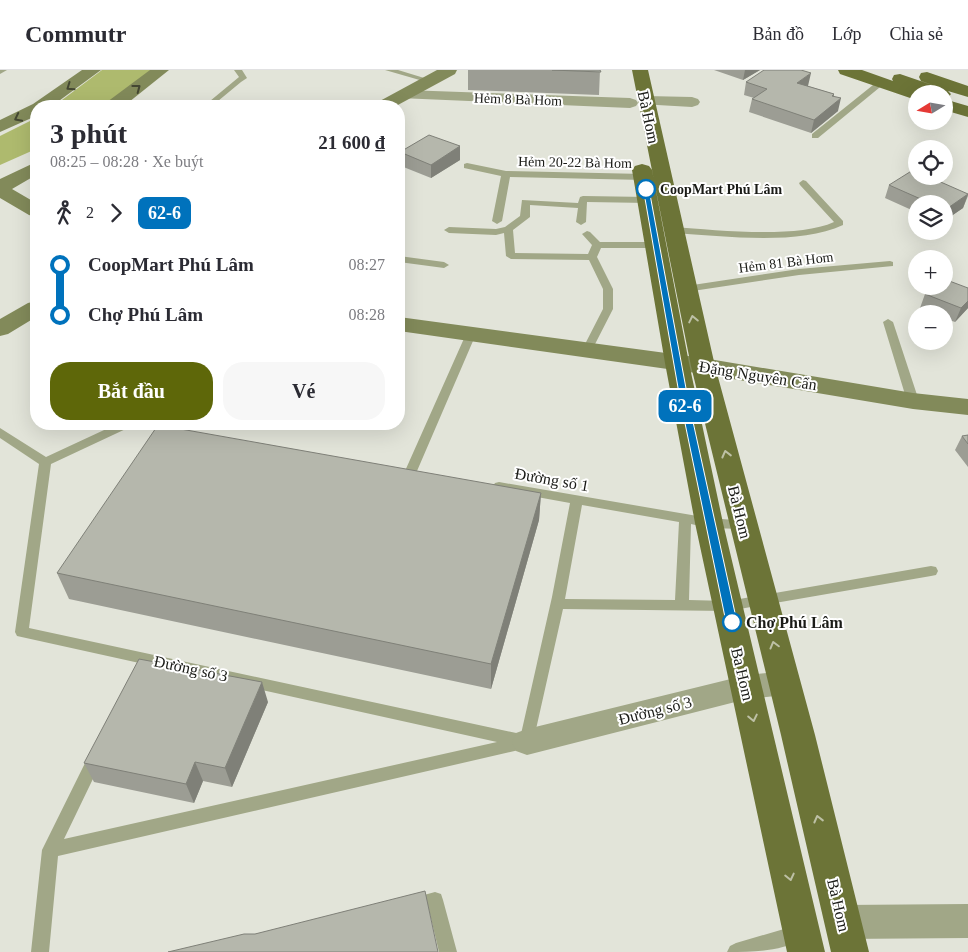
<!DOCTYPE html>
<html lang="vi">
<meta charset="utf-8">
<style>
body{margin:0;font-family:Georgia,serif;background:#f7f7f7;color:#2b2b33;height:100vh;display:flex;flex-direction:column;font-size:19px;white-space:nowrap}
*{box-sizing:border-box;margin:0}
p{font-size:16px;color:#7c7c81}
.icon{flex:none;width:28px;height:28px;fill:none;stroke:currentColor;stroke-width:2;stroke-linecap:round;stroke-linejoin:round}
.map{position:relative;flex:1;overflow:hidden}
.side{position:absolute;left:30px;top:30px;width:375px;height:330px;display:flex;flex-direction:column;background:#fff;border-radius:20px;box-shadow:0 5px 20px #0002}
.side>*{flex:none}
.badge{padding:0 10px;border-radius:8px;font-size:18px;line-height:32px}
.needle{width:32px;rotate:259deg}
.fabs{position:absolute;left:908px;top:15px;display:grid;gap:10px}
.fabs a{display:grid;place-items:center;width:45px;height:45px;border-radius:50%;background:#fff;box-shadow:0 5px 20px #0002;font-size:25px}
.map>.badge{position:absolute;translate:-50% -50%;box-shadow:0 0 0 2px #fff}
.legs{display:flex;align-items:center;gap:8px;height:55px;padding:0 20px;font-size:16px}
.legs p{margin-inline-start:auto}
.overview{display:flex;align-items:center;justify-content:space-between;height:85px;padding:0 20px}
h1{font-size:28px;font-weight:600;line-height:38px}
.primary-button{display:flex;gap:10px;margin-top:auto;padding:10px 20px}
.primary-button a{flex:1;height:58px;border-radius:20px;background:#5e6709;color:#fff;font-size:20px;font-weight:600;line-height:58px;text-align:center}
.primary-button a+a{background:#f7f7f7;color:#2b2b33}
ul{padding:0 20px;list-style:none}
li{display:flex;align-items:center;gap:18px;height:50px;font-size:19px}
li i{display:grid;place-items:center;width:8px;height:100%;margin:0 6px;background:currentColor}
li i::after{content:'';width:12px;height:12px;margin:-6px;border:4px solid;border-radius:50%;background:#fff}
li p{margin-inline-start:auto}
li:first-child i{background:linear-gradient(#0000 50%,currentColor 0)}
li:last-child i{background:linear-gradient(currentColor 50%,#0000 0)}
header{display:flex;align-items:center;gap:30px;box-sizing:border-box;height:70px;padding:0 25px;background:#fff;border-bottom:1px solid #e1e1e2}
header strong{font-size:24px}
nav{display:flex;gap:28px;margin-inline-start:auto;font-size:18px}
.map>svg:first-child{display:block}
.water{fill:#aeba6e}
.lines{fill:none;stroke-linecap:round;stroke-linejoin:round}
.lane{fill:#a1a787;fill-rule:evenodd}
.street{fill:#a1a787;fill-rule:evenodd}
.secondary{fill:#828a5a;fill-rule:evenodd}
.primary{fill:#6c7437;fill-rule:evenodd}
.wall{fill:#9c9d94}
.shaded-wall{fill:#7f8078}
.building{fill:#b5b7ac;stroke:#7f8078}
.oneway{stroke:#444732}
.oneway2{stroke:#bdc0a5}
.line-1{fill:#0072bc;stroke:#fff}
.stop-1-dot{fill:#fff;stroke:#0072bc;stroke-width:2.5}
.labels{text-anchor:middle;stroke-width:4;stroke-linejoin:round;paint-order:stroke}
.far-street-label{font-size:14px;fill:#1a1b17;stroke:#fff}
.far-stop-label{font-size:14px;font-weight:bold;fill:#1a1b17;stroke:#fff;text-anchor:start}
.street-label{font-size:16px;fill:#1a1b17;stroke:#fff}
.stop-label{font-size:16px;font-weight:bold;fill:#1a1b17;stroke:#fff;text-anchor:start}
</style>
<header>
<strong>Commutr</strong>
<nav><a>Bản đồ</a><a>Lớp</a><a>Chia sẻ</a></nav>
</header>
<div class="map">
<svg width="968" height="882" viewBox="0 0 968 882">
<rect width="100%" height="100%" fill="#e2e4d9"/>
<path class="water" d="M102,0H152L105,36H54Z
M36,48V79L0,95V66Z"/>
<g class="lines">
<path class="lane" d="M0,0H7L0,4Z
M234,0H242L247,8L241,12L212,36H204L239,7Z
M385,0H398L434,11L430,13Z
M878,11L885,13L818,68H812V64Z
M467,93L506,101L644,104L648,107L644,110L510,107L502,151L497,154L492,151L501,106L464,98V94Z
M803,110L806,111L843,151V155C798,176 723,166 674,163L669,160L674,157C716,160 797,169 834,152L800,115L799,113Z
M583,126L648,127L652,130L648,133L587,132L586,152L581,155L576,152L578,138L530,135V147L513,160L515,183L588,184L592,175L582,164L587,161L590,162L600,172H656L661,175L656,178H601L597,187L613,219V239L592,280L587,283L582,280L603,239V219L589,190L511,189L506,186L504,163L496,165L449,163L444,160L449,157L496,159L505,157L520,146L522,130L578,133L580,127Z
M399,186L444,192L449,195L444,198L399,192Z
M890,191L893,192V196L799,205L686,222L681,219L686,216L799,199Z
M888,249L893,252L919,331L917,334L913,335L907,331L883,252Z
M471,261L476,264L417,401L415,404H407L405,401L466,264Z
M117,354H132L130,357L51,394L29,558L521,664L552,527L570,433L499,420L495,419L493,416L495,413L499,412L709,448L747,451L749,454L747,457L743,459L709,458L691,454L689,530L728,531L931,496L936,497L938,501L936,505L931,506L728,541L563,539L532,677L58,786L49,882H31L42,780L91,681L96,679L101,681L104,686L64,769L497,672L17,566L15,562L39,394L0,368V358L46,387ZM582,435L679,452L675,530L565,529Z
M143,354L178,355L180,358L174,362L149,358Z
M435,822L441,824L443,830L457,882H439L429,840L412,844L406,842L404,836L406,830Z
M801,854L807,857L810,863L807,869C778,881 758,882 727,882L730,876L736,873Z"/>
<path class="street" d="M405,20L630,28L636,30L638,33L636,36L630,38L399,28L397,25L399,22Z
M646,26L692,27L698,29L700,32L698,35L692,37L640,34L638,31L640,28Z
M784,601L794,604L798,613L794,622L784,625L747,629L527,685L516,681L512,672L516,663L527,659L747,605Z
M968,834V868L843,869L831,864L826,852L831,840L843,835Z"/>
<path class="secondary" d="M82,0H101L52,36H36V46L0,62V50L33,34Z
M150,0H169L124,36H104L107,32Z
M437,0H457L455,4L396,36H375L378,32Z
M36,92V105L12,119L36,133V147L29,145L0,128V109Z
M36,231V247L8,264L0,266V249L28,233Z
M399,247L703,288L913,323L968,329V345L913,339L703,304L399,261Z"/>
<path class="primary" d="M632,0H648L715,296L815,665L869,882H831L781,665L691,296Z
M838,0H862L893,11L892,9L894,5L900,4L941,18L921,11L919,7L921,3L927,2L968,16V27L948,21L951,24L948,28L944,29V24H916V30L840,4Z
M944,29L968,36V47L944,40Z
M642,94L649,96L652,100L689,293L723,453L825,882H787L695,453L665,293L632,100L635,96Z"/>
</g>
<path class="wall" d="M468,0H600L599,25L468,20Z
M714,0H760L743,10Z
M746,12L808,16L834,24V26L838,41L811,63L749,42L752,29L754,28L744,25Z
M460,76V90L431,108L401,96L400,82Z
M889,115L968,124V126L963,138L944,151V134H916V142L885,128Z
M968,218V238L955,252L944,248V244H934L920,238L925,224Z
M968,365V397L955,380L962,366Z
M541,423L539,450L491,619L69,529L57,503Z
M268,632L232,717L203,711L194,733L94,712L84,693Z"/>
<path class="shaded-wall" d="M745,0H760L743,10Z
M811,3L808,16L795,25L797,13Z
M834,24L831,36L841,28L838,41L811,63L814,50Z
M460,76V90L431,108V95Z
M968,124L963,138L944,151V144L945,140Z
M968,231V238L955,252L961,238Z
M541,423L539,450L491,619V594Z
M262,612L268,632L232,717L225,698Z
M195,692L203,711L194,733L186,714Z"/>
<path class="building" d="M552,0H600L601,2Z
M764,0H801L811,3L797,13L834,24L832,26L841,28L814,50L752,29L767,19L746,12Z
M429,65L460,76L431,95L400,82Z
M913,100L916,101V106H927L968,124L945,140L944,139V134H932L889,115Z
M944,209L968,218V231L961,238L925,224L933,216H944Z
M158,355L541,423L491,594L57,503Z
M968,365V374L962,366Z
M139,589L262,612L225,698L195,692L186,714L84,693Z
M425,821L438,882H168L244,864H255Z"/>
<defs><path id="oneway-chevron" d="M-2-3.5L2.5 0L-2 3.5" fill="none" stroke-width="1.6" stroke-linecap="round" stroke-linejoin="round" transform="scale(1.25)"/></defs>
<g class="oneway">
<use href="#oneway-chevron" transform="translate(70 17) rotate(145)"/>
<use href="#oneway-chevron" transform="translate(137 18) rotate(-37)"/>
<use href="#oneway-chevron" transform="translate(18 48) rotate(153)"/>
</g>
<g class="oneway2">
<use href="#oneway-chevron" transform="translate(693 249) rotate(-102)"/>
<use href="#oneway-chevron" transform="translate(726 384) rotate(-104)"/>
<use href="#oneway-chevron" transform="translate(774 575) rotate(-105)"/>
<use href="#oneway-chevron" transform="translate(753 648) rotate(78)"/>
<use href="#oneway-chevron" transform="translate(818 749) rotate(-104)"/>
<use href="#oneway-chevron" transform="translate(790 807) rotate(77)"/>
</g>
<path class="line-1" d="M643,117L649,119L688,329L737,552L732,557L726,552L680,329Z"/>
<g class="stop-1-dot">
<circle cx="646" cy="119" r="9"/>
<circle cx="732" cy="552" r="9"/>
</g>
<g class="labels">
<g class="far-street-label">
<text transform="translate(518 29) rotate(2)" y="5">Hẻm 8 Bà Hom</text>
<text transform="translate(575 92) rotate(1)" y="5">Hẻm 20-22 Bà Hom</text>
<text transform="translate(786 192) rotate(-7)" y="5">Hẻm 81 Bà Hom</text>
</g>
<g class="far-stop-label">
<text x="660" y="124">CoopMart Phú Lâm</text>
</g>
<g class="street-label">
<text transform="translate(649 47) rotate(78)" y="6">Bà Hom</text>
<text transform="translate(758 305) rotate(9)" y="6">Đặng Nguyên Cẩn</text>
<text transform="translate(552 409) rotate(10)" y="6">Đường số 1</text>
<text transform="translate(740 442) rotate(76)" y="6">Bà Hom</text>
<text transform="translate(191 598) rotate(12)" y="6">Đường số 3</text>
<text transform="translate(743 604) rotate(77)" y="6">Ba Hom</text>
<text transform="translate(655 640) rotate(-14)" y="6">Đường số 3</text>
<text transform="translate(839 835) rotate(77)" y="6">Bà Hom</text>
</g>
<g class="stop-label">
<text x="746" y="558">Chợ Phú Lâm</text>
</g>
</g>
</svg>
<div class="fabs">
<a><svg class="needle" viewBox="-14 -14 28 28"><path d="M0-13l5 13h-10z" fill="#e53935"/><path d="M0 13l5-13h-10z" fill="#7c7c81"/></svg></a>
<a><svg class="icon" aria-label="locate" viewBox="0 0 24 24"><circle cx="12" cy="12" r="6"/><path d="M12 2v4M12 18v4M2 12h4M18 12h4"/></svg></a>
<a><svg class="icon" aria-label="layers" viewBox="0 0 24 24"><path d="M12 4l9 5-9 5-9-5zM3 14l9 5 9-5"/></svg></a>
<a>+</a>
<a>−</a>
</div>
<b class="badge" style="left:685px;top:336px;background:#0072bc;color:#fff">62-6</b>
<section class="side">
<div class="overview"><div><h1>3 phút</h1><p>08:25 – 08:28 · Xe buýt</p></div><b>21 600 ₫</b></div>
<div class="legs"><svg class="icon" aria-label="walk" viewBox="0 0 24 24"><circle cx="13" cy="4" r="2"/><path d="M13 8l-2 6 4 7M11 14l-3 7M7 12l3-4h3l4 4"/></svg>2<svg class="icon" aria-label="forward" viewBox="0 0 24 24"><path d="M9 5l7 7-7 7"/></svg><b class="badge" style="background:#0072bc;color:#fff">62-6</b></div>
<ul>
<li><i style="color:#0072bc"></i><b>CoopMart Phú Lâm</b><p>08:27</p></li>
<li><i style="color:#0072bc"></i><b>Chợ Phú Lâm</b><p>08:28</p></li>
</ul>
<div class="primary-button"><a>Bắt đầu</a><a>Vé</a></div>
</section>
</div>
